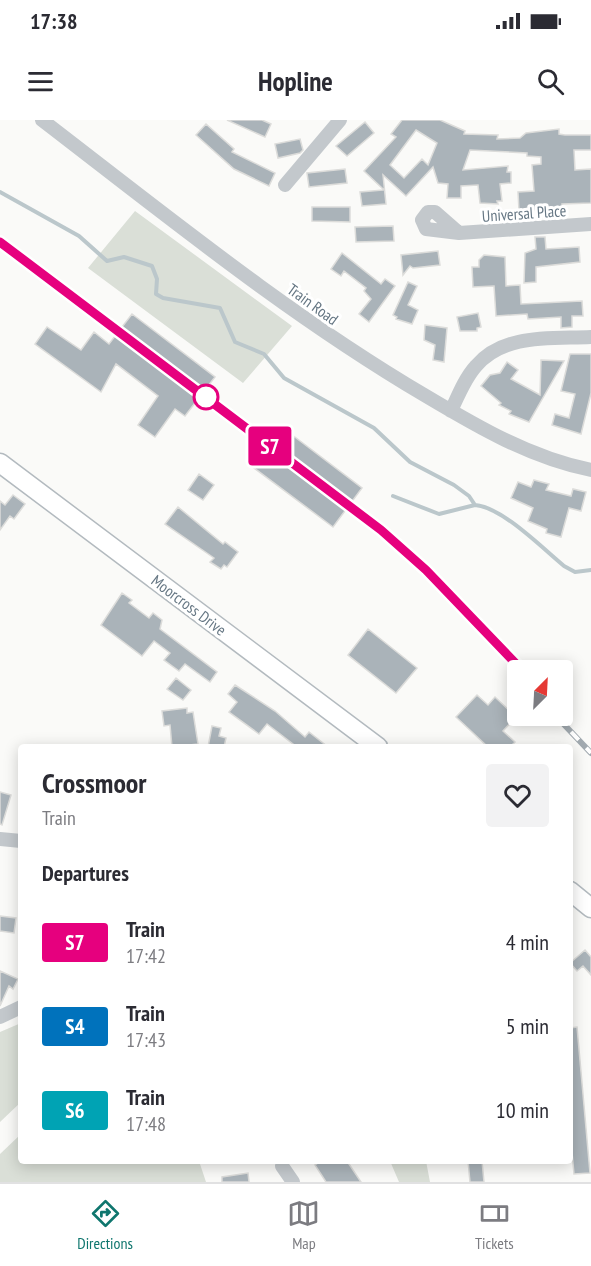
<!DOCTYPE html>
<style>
body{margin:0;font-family:"PT Sans Narrow",sans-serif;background:#f2f2f3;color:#2b2b33;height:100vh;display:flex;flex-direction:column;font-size:22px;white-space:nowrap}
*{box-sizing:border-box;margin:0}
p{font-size:20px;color:#7c7c81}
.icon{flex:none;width:33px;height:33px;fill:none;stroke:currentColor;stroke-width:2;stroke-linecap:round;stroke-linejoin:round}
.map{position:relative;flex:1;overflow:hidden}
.side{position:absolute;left:18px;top:624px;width:555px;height:420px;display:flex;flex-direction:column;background:#fff;border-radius:6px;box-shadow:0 3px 15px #0003}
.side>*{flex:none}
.badge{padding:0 12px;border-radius:4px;font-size:21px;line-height:39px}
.needle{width:39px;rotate:24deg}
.fabs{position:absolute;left:507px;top:540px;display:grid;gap:12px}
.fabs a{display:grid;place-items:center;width:66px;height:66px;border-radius:6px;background:#fff;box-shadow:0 3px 15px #0003;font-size:30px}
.map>.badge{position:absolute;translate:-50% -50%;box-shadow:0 0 0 3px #fff}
h2{padding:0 24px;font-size:22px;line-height:54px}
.round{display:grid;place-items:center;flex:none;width:63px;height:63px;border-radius:6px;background:#f2f2f3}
.head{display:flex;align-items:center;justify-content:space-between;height:102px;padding:0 24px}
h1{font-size:28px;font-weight:600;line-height:45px}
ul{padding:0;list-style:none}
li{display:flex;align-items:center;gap:18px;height:84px;padding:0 24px}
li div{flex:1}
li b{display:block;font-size:22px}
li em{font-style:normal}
li .badge{min-width:66px;font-weight:700;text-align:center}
.status{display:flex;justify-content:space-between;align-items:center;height:42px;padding:0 30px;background:#fff;direction:ltr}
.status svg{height:16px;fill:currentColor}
header{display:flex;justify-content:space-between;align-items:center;height:78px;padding:0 24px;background:#fff;font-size:27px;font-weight:600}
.menu{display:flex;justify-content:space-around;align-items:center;height:84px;border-top:2px solid #e1e1e2;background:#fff;font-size:16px;color:#7c7c81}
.menu a{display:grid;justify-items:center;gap:3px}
.menu .selected{color:#0f766e}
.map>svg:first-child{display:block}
.green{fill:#dadfd7}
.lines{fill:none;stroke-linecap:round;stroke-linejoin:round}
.stream{stroke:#bbc7cb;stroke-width:4}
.building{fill:#aab3b9;stroke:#dcdcda;stroke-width:1.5;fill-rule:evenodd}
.secondary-casing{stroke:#b3babf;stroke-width:21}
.street{stroke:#c3c8cc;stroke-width:14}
.secondary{stroke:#fff;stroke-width:18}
.rail-casing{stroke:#a2aab0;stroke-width:6}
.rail{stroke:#fff;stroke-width:4;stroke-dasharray:11;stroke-linecap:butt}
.line-casing{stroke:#fff;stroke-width:14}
.line{stroke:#e6007e;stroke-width:9}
.stop-dot{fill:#fff;stroke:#e6007e;stroke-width:3}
.labels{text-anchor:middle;stroke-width:6;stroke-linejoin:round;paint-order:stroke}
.street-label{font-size:16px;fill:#657683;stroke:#fff}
</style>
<div class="status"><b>17:38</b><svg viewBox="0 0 49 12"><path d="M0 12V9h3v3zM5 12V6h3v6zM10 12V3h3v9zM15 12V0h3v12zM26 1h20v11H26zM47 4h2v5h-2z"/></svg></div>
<header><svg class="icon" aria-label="menu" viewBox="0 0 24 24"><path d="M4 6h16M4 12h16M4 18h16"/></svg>Hopline<svg class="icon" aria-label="search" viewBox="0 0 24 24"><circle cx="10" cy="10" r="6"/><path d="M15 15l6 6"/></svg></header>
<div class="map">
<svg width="591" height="1062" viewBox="0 0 591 1062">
<rect width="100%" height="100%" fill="#fafaf8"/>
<path class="green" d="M135,91L292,206L243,263L88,148Z
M21,903V982L0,1002V912Z
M21,1014V1041H199L206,1062H0V1034Z
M390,1041H426L430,1062H399Z"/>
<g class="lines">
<path class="stream" d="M0,72L79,116L107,141L124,137L152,146L157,159L156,174L163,178L220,188L235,222L264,234L284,258L374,308L410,342L454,365L469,376L475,385C502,387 542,428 564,446L575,452L591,450
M393,376L439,394L475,385"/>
</g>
<path class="building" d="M227,0H262L271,4L265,17Z
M402,0H440L465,11L464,14L498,15L497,19L520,18L526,13L559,9V14L565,15H591V30H574L575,50L591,49V83L562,84L563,93L552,94L546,90L519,91L518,72L534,71L532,45L541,44V37L527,36V33L470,30L463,50L508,46L507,52H511V63L500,64L502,81H497L498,84L480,83L478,65L461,66V78H447L448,64L438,63L433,47L406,76L383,55L386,84L362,86L360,72L384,70L364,51L396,17L391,14ZM416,10L437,23L428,45L422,39L404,58L390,45Z
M365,2L374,13L347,36L336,26Z
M206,4L234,29L232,32L275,53L269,66L234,49L196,15Z
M300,19L303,30L300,33L278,38L275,24Z
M345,49L347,63L309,67L307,53Z
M312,87H350V102L312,101Z
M393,106L394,121L356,122L355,107Z
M535,117H545L546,129L579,127L580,142L536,147V162L524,163L525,133L536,129Z
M438,131L440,145L413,148L410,146L403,155L401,135Z
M342,133L381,164L385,159L395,166L369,202L359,194L371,179L364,171L366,168L344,151L341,156L331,149Z
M484,135L505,137L506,166L520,165L521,184L582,181L583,196H572V207L561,208V197L528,199L527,194L496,196L494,166L473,167L472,147H479V140Z
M408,162L417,166L408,185L418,190L412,204L396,199L397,197L393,195Z
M478,193L481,207L477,208V211H460L457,197Z
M132,194L215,257L185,296L175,289L155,317L138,305L158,276L116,244L101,272L35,224L47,207L81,230L94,212L109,224Z
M425,205L447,208L444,242L433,240L435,225L424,220Z
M570,234H591V273L581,314L552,305L555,294L569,298L575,274L561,271Z
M541,240L564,241L529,302L509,294L511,291L499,285L501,283L481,266L490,255L500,253L507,242L518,250L511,259L540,275Z
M279,305L362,368L333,407L250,345Z
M199,354L214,365L203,380L188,370Z
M534,360L549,364L546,370L571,376L573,369L586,372L581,391L569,388L561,417L546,413L547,409L528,401L533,388L511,378L518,362L531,367Z
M13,375L25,384L14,399L10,396L0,410V381L5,385Z
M178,387L223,424L225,422L238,432L227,447L224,445L221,449L210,442L214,438L165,404Z
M122,473L132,480L129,483L149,498L153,493L162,500L160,509L217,552L210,562L185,544L179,551L164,540L170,533L154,521L142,536L101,505Z
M368,509L417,548L396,573L348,535Z
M176,558L191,570L183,580L167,569Z
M235,565L275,591L305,617L309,612L328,627H297L267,604L259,614L229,592L237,582L228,574Z
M477,575L488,585L495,577L516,597L503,611L515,622L510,627H488L456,597Z
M187,588V593L193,592L198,624L172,627L170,605L164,606L162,591Z
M212,606L221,608L219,616L226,618L224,627H208Z
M0,672L11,675L2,705L0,704Z
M0,796L16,798L14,813L0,811Z
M585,830L591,837V855L583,846L577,851L570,843Z
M0,851L18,859L13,869L9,866L0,886Z
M577,907L590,1053L574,1054L570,1011V908Z
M321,1041H347L361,1062H326L315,1045Z
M468,1041H482L484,1062H470Z
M248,1053L249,1062H222V1057Z"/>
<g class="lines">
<g class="secondary-casing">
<path id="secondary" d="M0,343L378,627
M570,771L591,788"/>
</g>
<path class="street" d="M42,0C167,96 290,196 426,276C478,307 531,338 591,350
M285,65L340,0
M459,113L435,92H428L422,100L426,109L459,113L591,104
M451,291C458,276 465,258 476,246C504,213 552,219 591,217
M0,719L21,721
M0,897L21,887
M282,1046L293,1062"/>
<use href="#secondary" class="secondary"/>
<g class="rail-casing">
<path id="rail" d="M0,122L381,410L426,450L522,550
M556,596L591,633"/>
</g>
<use href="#rail" class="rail"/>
</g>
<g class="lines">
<g class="line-casing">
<path id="line" d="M0,122L381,410L426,450L522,550"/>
</g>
<use href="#line" class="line"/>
</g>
<circle class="stop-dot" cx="206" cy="277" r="12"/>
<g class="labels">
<g class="street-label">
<text transform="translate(524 93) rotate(-4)" y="6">Universal Place</text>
<text transform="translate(313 184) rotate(36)" y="6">Train Road</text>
<text transform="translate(189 485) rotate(37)" y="6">Moorcross Drive</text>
</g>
</g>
</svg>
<div class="fabs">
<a><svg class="needle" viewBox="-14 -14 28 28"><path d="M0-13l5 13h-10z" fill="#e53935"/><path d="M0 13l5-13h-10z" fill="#7c7c81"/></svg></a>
</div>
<b class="badge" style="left:270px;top:326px;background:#e6007e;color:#fff">S7</b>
<section class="side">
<div class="head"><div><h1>Crossmoor</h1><p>Train</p></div><a class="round"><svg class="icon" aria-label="heart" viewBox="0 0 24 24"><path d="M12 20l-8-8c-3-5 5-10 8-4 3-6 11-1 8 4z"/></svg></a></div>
<h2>Departures</h2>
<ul>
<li><span class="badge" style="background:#e6007e;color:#fff">S7</span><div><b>Train</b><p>17:42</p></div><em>4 min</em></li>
<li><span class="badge" style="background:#0072bc;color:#fff">S4</span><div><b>Train</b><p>17:43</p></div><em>5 min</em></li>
<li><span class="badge" style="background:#00a3b4;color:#fff">S6</span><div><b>Train</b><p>17:48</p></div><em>10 min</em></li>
</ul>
</section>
</div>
<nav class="menu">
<a class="selected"><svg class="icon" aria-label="directions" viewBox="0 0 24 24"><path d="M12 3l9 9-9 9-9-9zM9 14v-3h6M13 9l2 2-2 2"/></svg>Directions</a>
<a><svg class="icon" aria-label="map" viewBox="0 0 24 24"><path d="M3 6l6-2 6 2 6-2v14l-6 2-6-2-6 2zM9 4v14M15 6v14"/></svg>Map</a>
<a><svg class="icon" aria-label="tickets" viewBox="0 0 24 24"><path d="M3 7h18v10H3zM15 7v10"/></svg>Tickets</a>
</nav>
